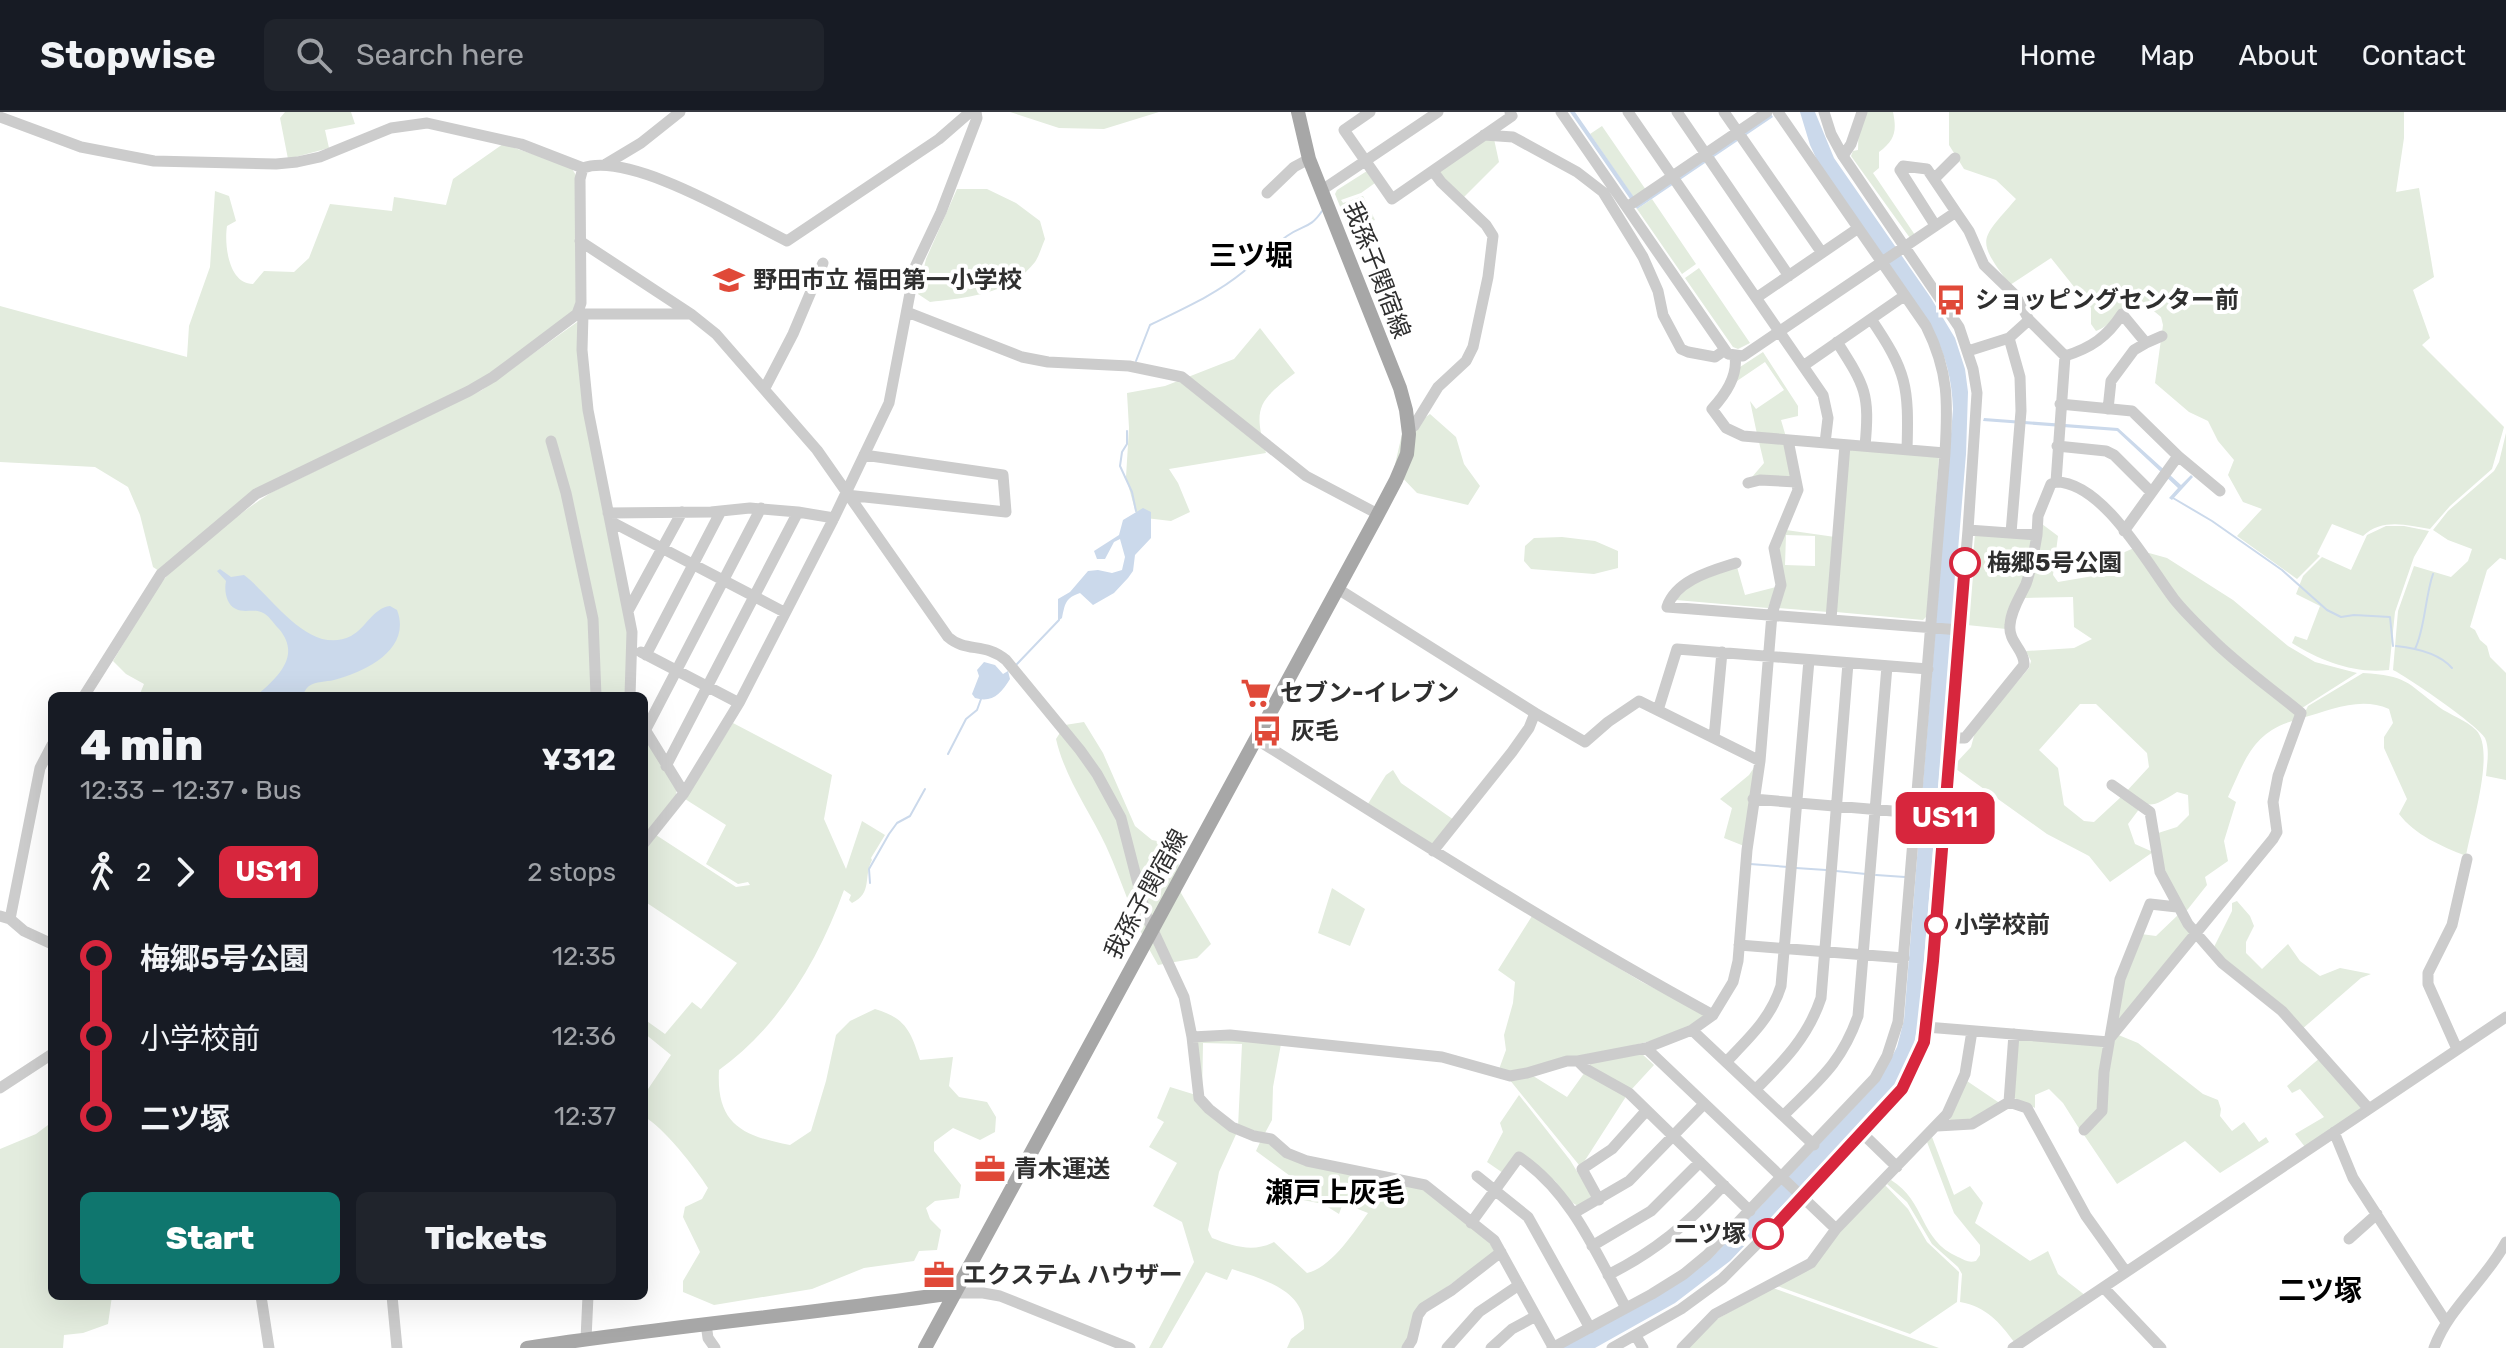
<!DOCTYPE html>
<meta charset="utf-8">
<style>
body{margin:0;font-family:Rubik,"Noto Sans JP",sans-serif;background:#20242c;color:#f1f3f6;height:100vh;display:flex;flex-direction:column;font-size:30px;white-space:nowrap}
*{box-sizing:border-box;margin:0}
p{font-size:26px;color:#9ea1a6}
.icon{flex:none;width:44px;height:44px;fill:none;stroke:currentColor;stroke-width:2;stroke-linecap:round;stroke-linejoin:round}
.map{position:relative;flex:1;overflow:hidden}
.details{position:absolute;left:48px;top:580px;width:600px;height:608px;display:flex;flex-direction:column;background:#171b24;border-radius:12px;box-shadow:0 8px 32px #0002}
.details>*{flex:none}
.badge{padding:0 16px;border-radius:12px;font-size:28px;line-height:52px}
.map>.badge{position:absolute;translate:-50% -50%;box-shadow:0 0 0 4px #fff}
.legs{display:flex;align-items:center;gap:12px;height:88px;padding:0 32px;font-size:26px}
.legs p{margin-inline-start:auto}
.summary{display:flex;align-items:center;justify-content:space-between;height:136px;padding:0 32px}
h1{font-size:44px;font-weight:800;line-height:60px}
.button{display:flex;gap:16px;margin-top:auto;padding:16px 32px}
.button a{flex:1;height:92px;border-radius:12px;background:#0f766e;color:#fff;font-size:32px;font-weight:800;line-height:92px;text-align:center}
.button a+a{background:#20242c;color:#f1f3f6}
ul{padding:0 32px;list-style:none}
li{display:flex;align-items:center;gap:28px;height:80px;font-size:30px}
li i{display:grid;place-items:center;width:12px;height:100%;margin:0 10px;background:currentColor}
li i::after{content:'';width:20px;height:20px;margin:-10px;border:6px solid;border-radius:50%;background:#171b24}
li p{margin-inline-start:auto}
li:first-child i{background:linear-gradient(#0000 50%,currentColor 0)}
li:last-child i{background:linear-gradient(currentColor 50%,#0000 0)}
header{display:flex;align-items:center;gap:48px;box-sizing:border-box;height:112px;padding:0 40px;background:#171b24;border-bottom:2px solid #363941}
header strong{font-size:38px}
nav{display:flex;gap:44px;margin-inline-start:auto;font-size:28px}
.search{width:560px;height:72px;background:#20242c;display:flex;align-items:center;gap:20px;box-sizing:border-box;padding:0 28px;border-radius:12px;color:#9ea1a6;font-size:30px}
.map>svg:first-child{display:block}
.green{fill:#e3ecde;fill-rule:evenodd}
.water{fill:#cbd9eb}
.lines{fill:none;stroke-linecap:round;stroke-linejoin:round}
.stream{stroke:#cbd9eb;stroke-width:2}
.minor{stroke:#ccc;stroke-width:11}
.major{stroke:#a7a7a7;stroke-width:14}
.line-1-casing{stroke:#fff;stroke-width:18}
.line-1{stroke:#d7263d;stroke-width:12}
.stop-1-dot{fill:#fff;stroke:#d7263d;stroke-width:4}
.labels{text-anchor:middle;stroke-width:8;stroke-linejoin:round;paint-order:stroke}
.street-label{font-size:24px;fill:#2f2f2f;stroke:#fff}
.poi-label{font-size:24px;font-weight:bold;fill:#2f2f2f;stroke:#fff;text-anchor:start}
.stop-label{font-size:24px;font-weight:bold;fill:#2f2f2f;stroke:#fff;text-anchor:start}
.quarter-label{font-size:28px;font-weight:bold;fill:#000;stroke:#fff}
</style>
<header>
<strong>Stopwise</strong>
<div class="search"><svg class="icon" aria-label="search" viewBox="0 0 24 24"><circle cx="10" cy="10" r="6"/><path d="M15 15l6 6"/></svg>Search here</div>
<nav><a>Home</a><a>Map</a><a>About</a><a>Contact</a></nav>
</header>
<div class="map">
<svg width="2506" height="1236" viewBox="0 0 2506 1236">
<rect width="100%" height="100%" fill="#fff"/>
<path class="green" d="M285,0H351L355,12L325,18L329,36L288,47L280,6Z
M1010,0H1159L1104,17L1059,16Z
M1859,0H1893C1897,19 1895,28 1879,40V56L1873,61L1915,123L1910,126L1851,44L1853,39L1858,38Z
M1949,0H2404V26L2396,80L2419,76L2434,165L2413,178L2430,226L2422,233L2504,315L2492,357L2450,394L2430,417C2407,413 2382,406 2363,424L2332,412L2317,442L2320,444L2297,467L2237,424L2262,397L2243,390L2228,363L2234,348L2218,329L2208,309L2189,300L2155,271L2163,213L2161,205L2137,185C2122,194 2113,213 2096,219L2091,212V196L2051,146L2010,173C1975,126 1980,129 2016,87L1996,68L1964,57L1949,33Z
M1602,14L1646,78L1634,86L1590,22Z
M1487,26L1494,27L1499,50L1463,86L1440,62V58Z
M503,32L571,55L577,65L579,182L573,202L488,265L277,367L159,459L153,455L140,403L128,375L95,355L0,350V194L187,245L189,214L210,155L215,79L229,84L236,109L227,114C224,134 229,172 253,172L264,159L294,160L309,146L330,92L392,99L394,85L446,93L453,67Z
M1367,59L1375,71L1361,81L1341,88L1343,91L1363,84L1375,108L1349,117L1335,82L1337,78Z
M957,77H987L1016,91L1040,109L1045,127C1042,134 1039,144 1035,150C1010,182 967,186 930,190L918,182L926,147Z
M1652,87L1696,152L1682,162L1637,97Z
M1699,156L1750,231L1738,237L1733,235L1685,166Z
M580,208L582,272L630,518L628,584H139L144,572L126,562L113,549C128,525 142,498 158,475C180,445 240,401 272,380L482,278Z
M1260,216L1295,261C1258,289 1253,296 1266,341L1169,357L1178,371L1190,400L1171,409L1137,405L1126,365L1129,316L1127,281L1165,274L1234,247Z
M1763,240L1798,294V304L1781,308L1786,325L1757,322L1750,289L1756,297L1784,278L1765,250L1737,269L1740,255Z
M1430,302L1456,325L1464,352L1480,374L1468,393L1417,381L1394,357L1402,322Z
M2506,321V448L2500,446L2487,458L2470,515L2475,518L2480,528L2487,534L2490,545L2506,561V668L2486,664C2487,651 2490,638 2485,626C2479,614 2406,564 2393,558L2398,499L2414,454L2451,465L2468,449L2472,437L2448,428L2433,418L2448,399L2494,359L2499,350Z
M1759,330L1784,332L1791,365H1752L1764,351Z
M1852,337L1939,345L1927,504L1923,508L1836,500L1848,340Z
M2042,412L2058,424L2053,463L2058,470L2093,464L2111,446L2134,436L2165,476L2296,599V608C2253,619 2245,648 2228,685L2236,690L2224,729L2228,749L2205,765L2207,773L2184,802L2166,773L2155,722L2177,715L2189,703L2188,683L2177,680C2151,696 2151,697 2125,681L2149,655L2147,641L2096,592H2080L2039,638L2058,656L2064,693L2084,709L2094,710L2122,684L2140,696L2128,712L2135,732L2153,740L2110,770L2089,744L2047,722L1956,657V651L1971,635L1975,620L2029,556L2031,549L2026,539L2074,536L2092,527L2074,515L2073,485L2024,486Z
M2386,414H2404L2429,419L2414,445L2395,500L2389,558C2354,562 2321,549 2292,531L2295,524L2307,528L2320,494L2296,482L2303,464L2322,445L2351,458L2367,423Z
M1786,418L1835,425L1828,500L1778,496V436ZM1786,423L1815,424V454L1785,453Z
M1975,422L2033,426L2029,450L2006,517L1967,513Z
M1562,425L1595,429L1618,439V456L1594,462L1531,457L1524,449L1525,434L1534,426Z
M2149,441L2167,446L2233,488L2288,534L2315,550L2357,561L2302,596L2255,562L2177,488L2147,442Z
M1737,455L1745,483L1776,475L1768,496L1676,488L1691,472Z
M2363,561C2407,564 2405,569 2439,595C2450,603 2466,608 2476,618C2496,638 2471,715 2466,744C2441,734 2415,723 2399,702L2407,687L2384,636V625L2393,611L2389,597C2360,584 2331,598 2302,606L2308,594Z
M1084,610L1103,641L1135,714L1152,728L1177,733L1181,781L1211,832L1197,846L1158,853C1135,815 1124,773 1106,734C1089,698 1065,666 1056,627L1065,613Z
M733,611L832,663L824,707L846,757L862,709L885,723L871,746L872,748C863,765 873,781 852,791L849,788L851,783L844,778C819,847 779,915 719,958C716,1012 742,1024 790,1033L811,1019L826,969L836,923L850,909L875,897C906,906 911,920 920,948L953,945L949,974L959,985L987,990L996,1005L995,1020L980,1028L953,1016L934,1030V1039L961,1073L959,1086L935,1089L926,1096L930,1107L941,1118L937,1138L919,1139L914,1149L864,1156L812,1177L714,1193L683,1180V1169L700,1140L683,1105L685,1095L702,1087L708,1076C696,1057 663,1014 644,1005V983L671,943L644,921V907L665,922L692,890L701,897L737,851L644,789V736L656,723L736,775L750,773L748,770L738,772L706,752L726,713L685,687Z
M644,620L677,676L676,683L644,729Z
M1755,654L1744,734L1724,726L1732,696L1720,687L1749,663Z
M1393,658L1401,671L1454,708L1433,735L1366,695L1386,663Z
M1332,776L1365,797L1350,834L1318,821Z
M2237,789L2250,804L2254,814L2246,830V841L2262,857L2288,832L2300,849L2320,864L2340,856L2371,862L2361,866L2301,918L2212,839L2232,799V791Z
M2179,802L2193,821L2116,917L2124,869L2141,822L2156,824Z
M1532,804L1642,870L1708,903L1671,924L1532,958L1498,960L1506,938L1504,923L1513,891L1515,870L1498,858Z
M2116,922L2138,931L2203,982L2218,988L2221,997L2220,1004L2232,1019L2244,1010L2259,1030L2266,1025L2269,1030L2220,1061L2185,1029L2117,1072L2084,1023L2104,1004L2107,964Z
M1205,926L1281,932L1273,975L1272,1008L1265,1021L1238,1015L1242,932L1203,931L1202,986L1194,927Z
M2020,926L2100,933L2105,938L2099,998L2080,1018L2063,991L2049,977L2035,983V996L2014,986L2017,929Z
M1641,941L1654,953L1631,978L1590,956V950Z
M2321,945L2365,996L2305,1035L2295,1022L2324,1005L2300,977L2292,981L2287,974Z
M1585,960L1627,983L1582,1053H1579L1509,967L1530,962L1567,985Z
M1967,969L2001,992L1971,1008L1952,1010L1949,1006Z
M1170,975L1196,983L1238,1018L1219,1060L1208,1118L1212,1126C1233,1134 1253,1141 1274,1130L1307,1161C1331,1156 1354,1120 1368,1101L1343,1091L1339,1102L1323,1092L1298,1087L1286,1094L1288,1082L1297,1069L1256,1039L1261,1028L1281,1038L1418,1072L1488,1128L1495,1140L1422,1193L1404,1236H1287L1291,1227L1304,1217C1306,1178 1262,1167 1232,1157L1227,1168L1206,1160L1162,1236H1149L1194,1150L1182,1110L1153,1094L1177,1051L1149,1035L1164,1010L1157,1006Z
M1519,983L1570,1048L1592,1084L1578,1094L1571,1090L1555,1069L1519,1041L1503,1061L1487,1050L1503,1020L1500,1011Z
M52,1010V1184H112L108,1212L83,1221L64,1223L63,1236H0V1037L36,1022Z
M1932,1025L1954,1083L1970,1074L1983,1091L1975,1111L2030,1149L2048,1139L2058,1162L2086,1184L2015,1231C1999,1210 1987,1195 1960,1190L1962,1162L1958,1155L1932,1132L1907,1090L1887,1072L1891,1068C1926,1089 1919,1128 1958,1145C1965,1148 1968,1151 1976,1149L1980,1143V1133L1954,1101L1927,1030Z
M1885,1073L1908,1097L1927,1130L1959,1160L1957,1190L1910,1222L1777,1174L1842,1117Z
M1773,1176L1939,1236H1688L1717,1207Z"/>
<path class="water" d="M1570,0H1575L1638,91L1771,2L1773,5L1637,97Z
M1800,0H1815L1834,46L1931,186L1955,226L1965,257L1968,280L1966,342L1919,907L1914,932L1895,974L1730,1149L1675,1191L1595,1236H1562L1717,1140L1879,969L1897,935L1904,908L1953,297C1952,268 1946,244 1933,219L1818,50L1810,33Z
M1984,306L2118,316L2181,373L2191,363L2193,365L2172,388L2169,386L2178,376L2117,319L1983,309Z
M1143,396L1151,400V426L1135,443L1133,459L1128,466L1114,481L1093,493L1080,481C1065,486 1065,492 1062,506L1058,509V487L1070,480L1088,459L1098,458L1112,461L1122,458L1125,445L1120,427L1114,430L1105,447H1097L1094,439L1119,423L1123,408Z
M220,457L231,465L244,463C272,484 309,545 351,524C366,516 373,496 390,494L397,498C412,537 366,560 334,568C326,570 316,569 309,574C306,576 304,581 302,584H256C277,566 302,544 279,517C273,511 269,503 261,500C253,497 243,501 236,497C226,493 224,478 226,469L217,459Z
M984,550L995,553L1003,562L1008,559L1010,567C1001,582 992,591 975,586L972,582L979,564L977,558Z"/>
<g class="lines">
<path class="stream" d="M1136,249L1150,213C1182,197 1215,183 1243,160C1258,148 1272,135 1287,124C1304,112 1310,117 1322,99
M1127,319V332L1122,340L1120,354L1132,380L1136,399
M2173,386L2212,409L2282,458L2327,498L2341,505L2354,503L2390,505L2393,534
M2396,534C2415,536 2439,541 2452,556
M2415,537C2425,517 2425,485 2433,462
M1017,552L1059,508
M948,642L966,607L977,598L981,587
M1750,752L1788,755
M1796,756L1826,758
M1836,759L1866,762
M1876,763L1905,765
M870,771L869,757L889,722L897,711L910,704L925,677"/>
<path class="minor" d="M1370,0L1344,18L1392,87L1512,4L1510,0
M1561,0L1728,242L1743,244L1956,100L1969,119L1984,153L2016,184L2029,208L2065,244
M1628,0L1823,283L1828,306L1825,331
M1677,0L1789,164
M1724,0L1822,141
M0,5L81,35L154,49L276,52L297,50L320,45L391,16L427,11L521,32L583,56C630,39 742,107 787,129L939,27L970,0
M1484,23L1513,25L1577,60L1603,80L1643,145L1658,179L1663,203L1681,237L1688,240L1715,245L1725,238
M1843,44L1851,32L1862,0
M606,52L641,31L680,0
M1934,67L1955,46
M1322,78L1438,0
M1267,81L1294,55L1309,47
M1627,95L1767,0
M1935,113L1900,58L1903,54L1927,57L1956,100
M580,129L691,202L716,222L817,338L948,525C966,541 985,530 1006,548L1080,638L1097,662L1121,706L1146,803L1184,885L1192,925L1199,986L1209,997L1232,1015L1254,1024L1271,1027L1287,1041L1307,1049L1425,1073L1494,1128L1553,1235
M1756,186L1857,117
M578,199L583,202H691
M907,200L1022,245L1048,250L1129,254L1182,265L1306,364L1378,402
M583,202L582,238L588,298L632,520L630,584
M1871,207C1907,260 1909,274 1907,338
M2009,226L2020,265L2021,299L2011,421
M1837,230C1865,274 1870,281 1865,334
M2146,231L2162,224
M1968,239L2009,226L2029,208
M2065,244C2091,236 2107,225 2122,202L2146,231L2134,238L2111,269L2108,297
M1735,245C1738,265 1725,283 1712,297L1726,316L1743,324L1945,341
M1803,254L1904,184
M765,276L793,222L823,151
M2060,292L2132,299L2178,344L2124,419
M1408,318L1414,314L1438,275L1466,249L1473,235L1488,165L1493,124L1486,113L1441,70L1433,59
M551,329L566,381L593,507L596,584
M2057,334L2106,339L2114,343L2151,380
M2178,344L2220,379
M2056,370C2103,370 2148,453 2174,487C2185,501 2199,514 2212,527C2239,554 2271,576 2301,601L2278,664L2273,690L2277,720L2273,727L2110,926
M1748,371L1760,368L1796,370
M846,383L1006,400L1003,363L864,343
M608,401L711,400L750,396L798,400L834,406
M610,409L784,500
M1968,418L2037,423L2038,404L2051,372L2056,370L2065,244
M1736,451C1711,459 1676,468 1667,495L1960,518
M1338,477L1535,601L1529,616L1512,640L1433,739
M629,497L682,400
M1831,507L1845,333
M641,540L739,591
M646,543L721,399
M84,584L161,462L256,382L469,279L493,265L577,202L581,191L580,67L583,56
M1658,598L1677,537L1928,557
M1535,601L1585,630L1608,610L1639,589L1760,649
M644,616L684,681
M645,619L761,396
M1714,626L1722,540
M1952,626H1965L2024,553C2025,538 2008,530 2010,513C2011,498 2020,485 2026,472C2032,456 2034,439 2037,423
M1256,627C1407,722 1557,818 1713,903
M666,654L798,400
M2112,673L2150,700L2160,760L2188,812L2222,851L2282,899L2369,997
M1753,687L1916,701
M644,731L684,681L739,591L834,406L889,291L915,155L941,100L977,6L976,0
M0,804L10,807L40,656L52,633
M10,807L24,819L52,832
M1739,833L1904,846
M1926,915L2109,930
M1692,918L1814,1033
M1192,925L1230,923L1442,945L1510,964L1527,961L1567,949H1578L1646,936L1692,918L1713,903L1733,870L1738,849L1747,738L1760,649L1772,502L1781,473L1774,436L1798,378L1788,328
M1646,936L1836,1117L1947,1002L1965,962L1972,919
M2457,937L2428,872V861L2452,813L2467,747
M1578,949L1586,957L1629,981L1750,1099
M1726,950C1749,926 1771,906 1781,874L1809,548
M0,976L52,942
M1756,977C1784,949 1808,925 1821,886L1848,551
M2009,990L2014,922
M1784,1003C1819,968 1841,952 1858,904L1887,554
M1937,1014L1972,1012L2009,990L2027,996L2086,1104L2126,1160
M2084,1018L2102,999L2104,960L2120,867L2150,792L2177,795
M2334,1020L2353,1066L2446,1210
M1863,1022L1897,1055
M1477,1064L1528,1105L1590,1216
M1599,1088L1582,1057L1612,1037L1646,999
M1574,1101L1629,1069L1704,992
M1471,1111L1519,1045C1572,1081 1596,1141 1626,1196
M2349,1127L2377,1102
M1592,1134L1651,1099L1700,1050
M1608,1163C1656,1139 1687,1112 1724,1073
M2104,1176L2161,1236
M953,1181H983L1000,1184L1130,1236
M261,1184L269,1236
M392,1184L397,1236
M706,1212L708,1226L715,1236
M1636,1224L1643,1236
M586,1227L588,1184
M1407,1236L1412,1228L1418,1203L1423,1196L1452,1178L1501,1140
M1447,1236L1479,1200L1519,1173
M1491,1236L1512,1217L1536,1204
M1552,1236L1652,1182L1684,1162L1707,1143L1875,966L1887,944L1898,910L1945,341C1948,291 1949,260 1926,214L1778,0
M1612,1236L1681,1197L1722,1167L1803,1086L1902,977L1920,943L1926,915L1968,418L1977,281L1973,257L1959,215L1843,44L1831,22L1824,0
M1682,1236L1715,1202L1811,1151L1836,1117
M2013,1236L2506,905
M2434,1236C2449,1195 2486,1168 2506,1130"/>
<path class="major" d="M527,1236C669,1214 811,1202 953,1181
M925,1236L1376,406L1396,368L1407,342L1409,322L1406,298L1400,276L1309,47L1298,0"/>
</g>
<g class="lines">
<g class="line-1-casing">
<path id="line-1" d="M1768,1122L1902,977L1924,930L1933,849L1965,451"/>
</g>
<use href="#line-1" class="line-1"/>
</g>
<defs>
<g id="school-bare" transform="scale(2.4)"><path d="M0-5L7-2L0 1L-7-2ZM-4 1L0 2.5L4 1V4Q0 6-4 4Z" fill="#e04938" stroke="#fff" stroke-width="2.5" paint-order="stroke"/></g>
<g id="bus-bare" transform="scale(2.4)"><path d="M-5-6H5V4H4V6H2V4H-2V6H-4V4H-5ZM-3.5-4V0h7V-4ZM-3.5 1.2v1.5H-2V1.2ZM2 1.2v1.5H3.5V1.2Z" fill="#e04938" stroke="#fff" stroke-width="2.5" paint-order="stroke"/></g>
<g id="supermarket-bare" transform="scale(2.4)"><path d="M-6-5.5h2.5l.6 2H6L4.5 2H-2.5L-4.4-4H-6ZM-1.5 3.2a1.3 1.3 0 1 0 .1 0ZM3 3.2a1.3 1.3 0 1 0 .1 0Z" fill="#e04938" stroke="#fff" stroke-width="2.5" paint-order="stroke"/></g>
<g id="office-bare" transform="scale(2.4)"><path d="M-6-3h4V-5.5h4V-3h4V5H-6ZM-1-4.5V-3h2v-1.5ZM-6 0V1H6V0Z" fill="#e04938" stroke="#fff" stroke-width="2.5" paint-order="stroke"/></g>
</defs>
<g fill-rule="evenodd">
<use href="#school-bare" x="729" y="168"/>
<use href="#bus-bare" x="1951" y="188"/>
<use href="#supermarket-bare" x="1256" y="581"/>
<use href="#bus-bare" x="1267" y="619"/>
<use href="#office-bare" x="990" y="1057"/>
<use href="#office-bare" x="939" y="1163"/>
</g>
<g class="stop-1-dot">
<circle cx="1965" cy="451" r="14"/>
<circle cx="1936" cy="813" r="10"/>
<circle cx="1768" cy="1122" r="14"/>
</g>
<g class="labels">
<g class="street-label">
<text transform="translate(1377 158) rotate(69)" y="8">我孫子関宿線</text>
<text transform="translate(1146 782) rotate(-61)" y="8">我孫子関宿線</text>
</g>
<g class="poi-label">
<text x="753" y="176">野田市立 福田第一小学校</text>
<text x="1975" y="196">ショッピングセンター前</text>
<text x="1280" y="589">セブン-イレブン</text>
<text x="1291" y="627">灰毛</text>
<text x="1014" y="1065">青木運送</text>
<text x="963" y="1171">エクステム ハウザー</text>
</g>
<g class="stop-label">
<text x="1987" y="459">梅郷5号公園</text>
<text x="1954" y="821">小学校前</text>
<text x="1746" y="1130" text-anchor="end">二ツ塚</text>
</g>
<g class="quarter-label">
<text x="1251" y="153">三ツ堀</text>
<text x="1335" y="1090">瀬戸上灰毛</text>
<text x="2320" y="1188">二ツ塚</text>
</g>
</g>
</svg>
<b class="badge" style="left:1945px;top:706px;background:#d7263d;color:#fff">US11</b>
<section class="details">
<div class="summary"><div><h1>4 min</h1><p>12:33 – 12:37 · Bus</p></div><b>¥312</b></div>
<div class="legs"><svg class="icon" aria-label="walk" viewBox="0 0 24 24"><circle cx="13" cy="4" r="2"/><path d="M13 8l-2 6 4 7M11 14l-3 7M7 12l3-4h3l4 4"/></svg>2<svg class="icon" aria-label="forward" viewBox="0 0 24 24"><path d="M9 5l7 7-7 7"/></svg><b class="badge" style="background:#d7263d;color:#fff">US11</b><p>2 stops</p></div>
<ul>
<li><i style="color:#d7263d"></i><b>梅郷5号公園</b><p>12:35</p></li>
<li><i style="color:#d7263d"></i><span>小学校前</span><p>12:36</p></li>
<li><i style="color:#d7263d"></i><b>二ツ塚</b><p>12:37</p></li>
</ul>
<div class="button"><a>Start</a><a>Tickets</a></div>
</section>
</div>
